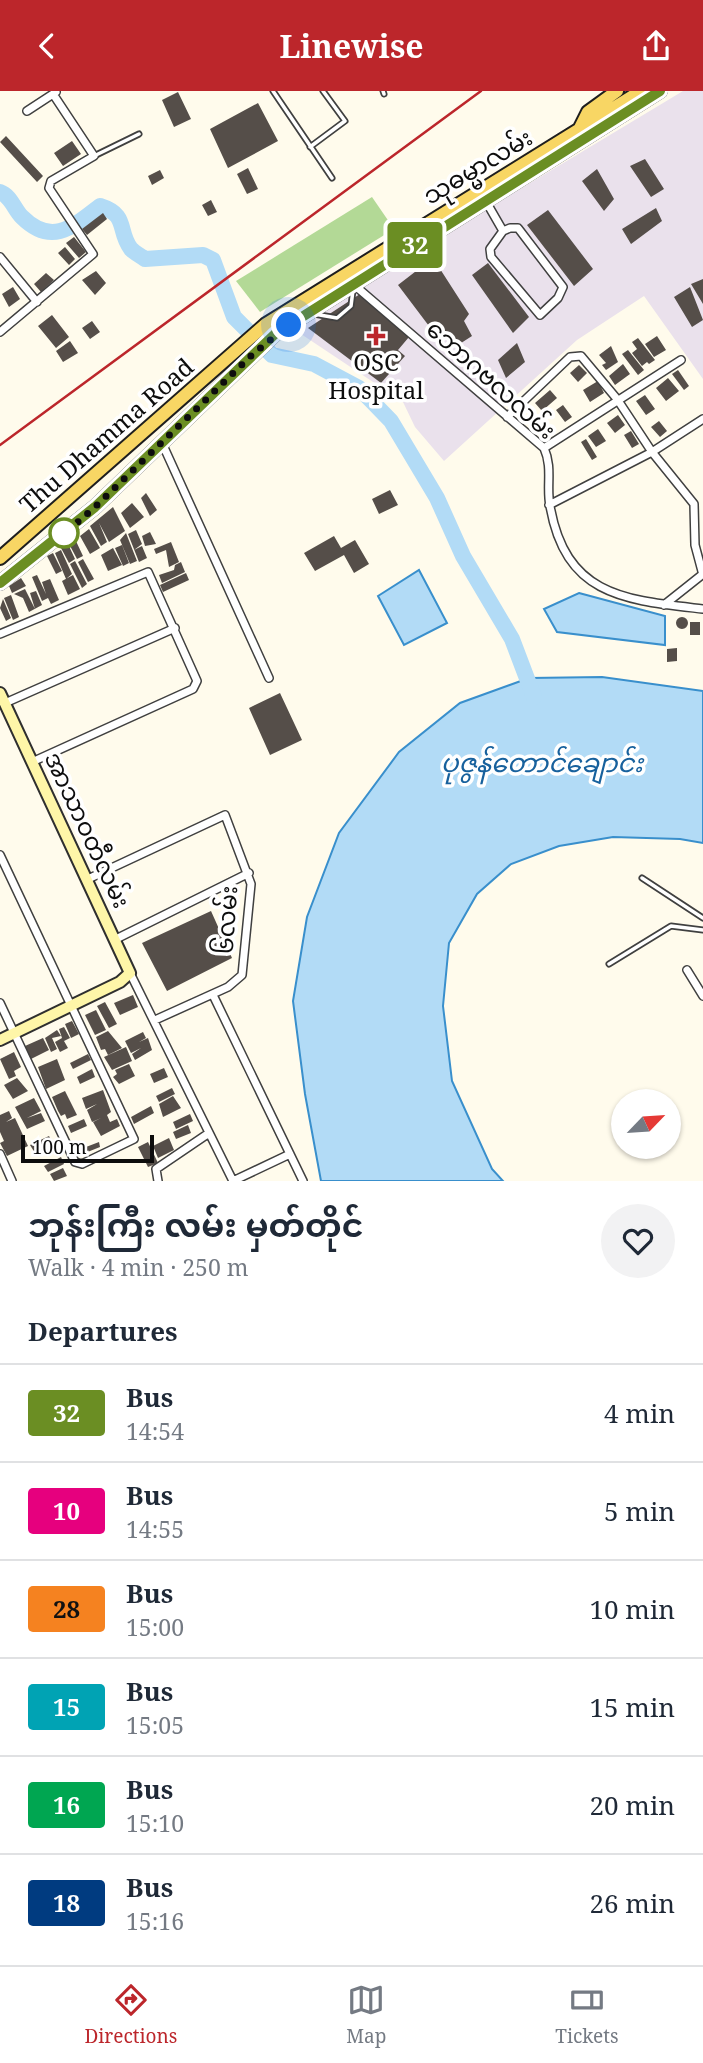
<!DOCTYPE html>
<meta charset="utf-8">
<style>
body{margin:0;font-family:"Noto Serif","Noto Sans Myanmar",serif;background:#f2f2f3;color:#1f2937;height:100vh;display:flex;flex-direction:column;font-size:26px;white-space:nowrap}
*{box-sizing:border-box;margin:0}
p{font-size:23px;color:#747a83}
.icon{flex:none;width:38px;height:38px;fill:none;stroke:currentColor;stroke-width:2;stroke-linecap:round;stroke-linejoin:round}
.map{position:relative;height:1090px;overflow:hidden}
.details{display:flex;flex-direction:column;background:#fff;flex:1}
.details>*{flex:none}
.badge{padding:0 14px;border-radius:5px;font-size:24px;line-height:46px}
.needle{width:46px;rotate:65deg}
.tools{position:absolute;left:611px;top:998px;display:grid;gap:14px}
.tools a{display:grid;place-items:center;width:70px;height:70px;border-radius:50%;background:#fff;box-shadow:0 2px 5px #0004;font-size:35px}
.scale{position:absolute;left:21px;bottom:18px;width:133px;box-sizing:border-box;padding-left:7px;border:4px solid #0d0d0d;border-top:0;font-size:19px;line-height:24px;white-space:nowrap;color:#0d0d0d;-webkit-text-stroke:5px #fff;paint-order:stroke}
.you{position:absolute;width:35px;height:35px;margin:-18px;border:5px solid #fff;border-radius:50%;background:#1a73e8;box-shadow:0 0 0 10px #1a73e833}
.map>.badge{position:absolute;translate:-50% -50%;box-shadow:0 0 0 4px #fff}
h2{padding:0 28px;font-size:26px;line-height:63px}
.round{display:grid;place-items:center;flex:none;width:74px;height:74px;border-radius:37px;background:#f2f2f3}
.summary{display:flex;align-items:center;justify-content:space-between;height:119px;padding:0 28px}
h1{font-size:33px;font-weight:700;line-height:52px}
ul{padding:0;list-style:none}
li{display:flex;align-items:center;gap:21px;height:98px;padding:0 28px;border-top:2px solid #e0e1e3}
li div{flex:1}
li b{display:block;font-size:26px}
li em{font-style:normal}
li .badge{min-width:77px;font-weight:700;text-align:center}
header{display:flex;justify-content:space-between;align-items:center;height:91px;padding:0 28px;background:#bc262b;color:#fff;font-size:32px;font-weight:700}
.tab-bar{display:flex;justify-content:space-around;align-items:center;height:98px;border-top:2px solid #e0e1e3;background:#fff;font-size:19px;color:#747a83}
.tab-bar a{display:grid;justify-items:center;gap:4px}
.tab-bar .current{color:#bc262b}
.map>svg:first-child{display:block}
.industrial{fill:#eae1ec}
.forest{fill:#b3d996}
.water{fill:#b2dbf6;stroke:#398fcc;stroke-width:2}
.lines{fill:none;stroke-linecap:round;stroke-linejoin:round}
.river{stroke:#b2dbf6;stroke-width:16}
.building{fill:#554e49}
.lane-casing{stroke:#404040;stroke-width:7}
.street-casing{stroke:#404040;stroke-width:10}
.secondary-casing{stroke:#2f2f2f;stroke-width:14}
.primary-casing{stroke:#1e1e1e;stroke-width:16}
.lane{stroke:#fff;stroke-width:3.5}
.street{stroke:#fff;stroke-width:7}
.secondary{stroke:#fef6a8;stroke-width:10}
.primary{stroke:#f8d664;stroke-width:12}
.rail{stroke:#bc262b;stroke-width:2.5}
.line-casing{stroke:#fff;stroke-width:16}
.line{stroke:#6b8e23;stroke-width:10}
.walk{stroke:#0d0d0d;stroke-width:7;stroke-dasharray:0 12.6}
.poi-dot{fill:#bc262b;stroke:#fff;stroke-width:2.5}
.stop-dot{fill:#fff;stroke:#6b8e23;stroke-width:3.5}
.labels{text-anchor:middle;stroke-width:7;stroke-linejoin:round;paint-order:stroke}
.street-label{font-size:24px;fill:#0d0d0d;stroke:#fff}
.poi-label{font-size:24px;fill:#0d0d0d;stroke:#fff}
.water-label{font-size:26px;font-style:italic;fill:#17619d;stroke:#fff}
</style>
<header><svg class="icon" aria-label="back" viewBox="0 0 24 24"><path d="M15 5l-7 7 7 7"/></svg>Linewise<svg class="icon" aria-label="share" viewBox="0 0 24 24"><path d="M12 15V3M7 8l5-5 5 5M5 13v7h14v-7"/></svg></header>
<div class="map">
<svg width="703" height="1090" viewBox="0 0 703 1090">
<rect width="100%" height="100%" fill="#fffbec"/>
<path class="industrial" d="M683,0H703V288L644,205L577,249L444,370L415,336L403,311L295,239L369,189Z"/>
<path class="forest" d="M372,106L394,138L260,221L236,190Z"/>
<path class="water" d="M419,479L447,532L404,554L378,505Z
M579,502L665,525V554L557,541L544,518Z
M602,586L703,600V752L680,748L613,746L559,755L511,773L477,803L449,852L443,915L452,990L492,1078L503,1090H321L305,1003L293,910L307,826L339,742L399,661L460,612L529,587Z"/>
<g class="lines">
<path class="river" d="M0,101C11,105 14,118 22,126C52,156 74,135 100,115C129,124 117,140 131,158C135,162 141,165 145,168L203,164L213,169L234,226L272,264L314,273L359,297L391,330L437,407L463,465L512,548L534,606"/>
</g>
<path class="building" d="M178,1L191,28L174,36L162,9Z
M258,12L278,50L228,77L210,38Z
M6,45L43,85L37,91L0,51Z
M72,50L81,63L63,75L54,62Z
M645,68L664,98L651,106L630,75Z
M248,77L258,98L247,103L237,83Z
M597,78L614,108L604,120L582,90Z
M160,79L164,87L152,94L148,85Z
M211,109L217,121L208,125L202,114Z
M656,117L662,130L631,153L622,138Z
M548,119L593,178L574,195L527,134Z
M103,122L107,128L87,144L82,138Z
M74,146L86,161L79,167L66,152Z
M65,156L75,168L69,174L58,162Z
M433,167L469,223L464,230L472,245L458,254L442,241L435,243L398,194Z
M488,172L529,226L513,242L472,184Z
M96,180L106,192L95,204L82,189Z
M46,182L54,189L41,201L34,193Z
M703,188V213L691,193Z
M13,196L20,208L9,216L2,203Z
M690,196L703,229L692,236L674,206Z
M360,203L409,246L398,259L405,265L381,292L308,237Z
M52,224L69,246L56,257L38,235Z
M92,230L100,241L90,248L82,237Z
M657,245L666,259L654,266L645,253Z
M638,247L655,269L649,273L647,271L642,275L632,262L637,258L632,251Z
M70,250L78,262L63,271L56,260Z
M517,252L525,271L506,287L498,269Z
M611,255L618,271L606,279L602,274L606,272L599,264Z
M628,259L644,279L638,284L622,263Z
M623,273L630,283L615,294L609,285Z
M579,274L587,282L578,291L570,282Z
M678,279L689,295L684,299L672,283Z
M668,287L679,300L666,310L656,297Z
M598,290L604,302L590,311L583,299Z
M550,299L557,307L542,320L535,312Z
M645,304L655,318L646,324L636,310Z
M563,314L572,326L565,331L556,319Z
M618,324L625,334L615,342L607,332Z
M659,330L667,340L660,346L651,336Z
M598,338L606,350L596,356L588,345Z
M631,340L639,353L632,357L624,344Z
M586,348L597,366L592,369L581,351Z
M390,399L398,414L379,423L372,408Z
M146,402L157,419L150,425L141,407Z
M132,412L144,426L130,437L121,422Z
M113,416L125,440L109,451L99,432L107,451L101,455L90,435Z
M89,438L100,457L90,463L80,445Z
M136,439L142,453L134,459L142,455L147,467L139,471L128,443Z
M150,441L156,453L145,455L142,445Z
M126,442L137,470L130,473L120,449Z
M334,445L341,457L355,449L369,473L354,482L344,464L315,480L304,462Z
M75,448L83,465L77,468L68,451Z
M171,451L179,471L169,476L166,459L156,463L154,458Z
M68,453L75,468L69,472L61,457Z
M122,454L129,472L123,475L115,457Z
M113,457L122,474L108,480L101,464Z
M61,459L72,483L66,488L55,462Z
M53,462L62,480L56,483L47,465Z
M83,468L94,488L88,491L78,471Z
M75,470L87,493L82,497L70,473Z
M181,471L185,481L162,492L159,484L174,479L175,474Z
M186,482L189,489L163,501L160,494Z
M37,484L46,503L42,491L50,488L59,509L51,513L48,507L42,510L32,486Z
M73,484L80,498L68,504L62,490Z
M21,487L26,495L12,502L9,495Z
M25,498L35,518L30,502L36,500L42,514L29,521L23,507L14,503Z
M11,504L19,526L13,529L4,507Z
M3,508L11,527L6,530L0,517Z
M676 532a6 6 0 1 1 12 0a6 6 0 1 1-12 0Z
M690,531H700V544H690Z
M677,557V570L667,571V558Z
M280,602L302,649L270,664L249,617Z
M211,820L232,867L167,900L142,852Z
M133,904L138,916L120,924L114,912Z
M105,911L117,933L109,937L97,915Z
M96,919L106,939L95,944L85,924Z
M72,930L79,943L71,947L65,933Z
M64,936L70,947L64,950L68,957L60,961L55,951L62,947L59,938Z
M57,939L61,945L52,947L57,958L51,961L45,947Z
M108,940L122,957L108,964L105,958L101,959L96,946Z
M143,941L146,947L139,951L148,947L152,959L135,969L132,963L141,957L131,962L125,950Z
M43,947L49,959L31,968L25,955Z
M126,956L132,970L112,979L104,966Z
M14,961L21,976L14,980L16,985L9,988L0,968Z
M88,963L91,969L73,978L70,972Z
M57,968L65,989L46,998L38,976Z
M129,973L135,985L119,993L113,986L117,983L115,979Z
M164,977L168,986L154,992L150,983Z
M92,978L95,986L80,993L77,986Z
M17,987L28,1000L13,1008L4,994Z
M172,997L175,1003L159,1011L156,1005Z
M103,999L111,1021L107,1024L110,1031L117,1028L120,1035L101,1045L93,1031L101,1027L92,1031L87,1019L97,1013L86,1018L82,1007Z
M65,1000L77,1024L67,1028L65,1023L61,1025L58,1020L52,1006Z
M173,1005L181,1017L163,1026L159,1013Z
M34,1007L41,1020L27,1027L41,1022L45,1030L27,1038L15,1016Z
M151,1015L154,1022L134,1033L131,1026Z
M9,1020L12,1027L6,1031L15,1027L28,1055L7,1065L0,1052L4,1050L0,1041V1024Z
M190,1023L193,1030L176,1038L173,1031Z
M84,1028L87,1035L71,1042L68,1035Z
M188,1034L191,1042L176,1048L173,1041Z
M49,1045L53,1053L35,1062L30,1054Z
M169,1047L174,1059L158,1067L153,1055Z
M99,1051L100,1056L75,1066L73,1061Z
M148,1051L158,1072L148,1076L138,1056Z
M61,1066L64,1073L48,1081L44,1075Z
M63,1077L67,1085L54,1090L50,1083Z"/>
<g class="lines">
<g class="lane-casing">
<path id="lane" d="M273,0L332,87
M383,0L384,3
M310,56L345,30L323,0
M94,65L139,43
M314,223L337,227L351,215L353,199
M642,787L703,827
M609,873L671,835L703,839"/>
</g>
<g class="street-casing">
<path id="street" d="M27,20L56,1
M484,107L503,140
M510,137H518L563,196L558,207L540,224L491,166L490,158L503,140Z
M0,166L37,211
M353,193L544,357C553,377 546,395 550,415C566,506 626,509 703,518
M0,241L93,163L49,97L51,90L94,65L53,3
M507,326L570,266L581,265L617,308L652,361L694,413L695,454L703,484
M162,352L269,587
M544,357L681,269
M549,414L652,361L703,328
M664,514L703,483
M0,543L148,481L197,590L193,598L32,671
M5,612L175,537
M0,764L134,1048L82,1073L75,1071L0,912
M88,788L225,724L251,793L242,884L228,896L155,929
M116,848L249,782
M687,879L703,905
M130,882L233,1090
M213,904L303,1090
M0,1063L12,1090
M158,1090L156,1078L209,1042
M233,1090L290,1063"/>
</g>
<g class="secondary-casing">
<path id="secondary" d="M0,602L130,882L120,891L0,949"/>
</g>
<g class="primary-casing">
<path id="primary" d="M579,39L588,21L617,0
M0,467L266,233L641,0
M0,492L95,416L275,243L660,0"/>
</g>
<use href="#lane" class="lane"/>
<use href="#street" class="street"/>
<use href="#secondary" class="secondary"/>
<use href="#primary" class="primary"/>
<path class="rail" d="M0,354L481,0"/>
</g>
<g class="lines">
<g class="line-casing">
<path id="line" d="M0,492L95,416L275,243L660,0"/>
</g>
<use href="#line" class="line"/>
<path class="walk" d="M64,442L57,449L95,416L253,263L289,234"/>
</g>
<path class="poi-dot" d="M372.5 234.5h7v7h7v7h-7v7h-7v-7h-7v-7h7z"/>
<circle class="stop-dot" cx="64" cy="442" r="14"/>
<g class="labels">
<g class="street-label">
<text transform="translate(478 76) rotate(-31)" y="8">သုဓမ္မာလမ်း</text>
<text transform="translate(491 289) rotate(42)" y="8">ဘောဂဗလလမ်း</text>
<text transform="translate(107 345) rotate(-41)" y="8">Thu Dhamma Road</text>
<text transform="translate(87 739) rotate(65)" y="8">အာသာဝတီလမ်း</text>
<text transform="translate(227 829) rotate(-86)" y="8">၆လမ်း</text>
</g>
<g class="poi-label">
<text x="376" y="280">OSC<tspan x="376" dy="28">Hospital</tspan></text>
</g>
<g class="water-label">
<text x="542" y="681">ပုဇွန်တောင်ချောင်း</text>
</g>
</g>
</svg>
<div class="tools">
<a><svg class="needle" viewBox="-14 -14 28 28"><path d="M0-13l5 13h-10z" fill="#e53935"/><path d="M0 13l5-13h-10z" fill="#747a83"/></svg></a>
</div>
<div class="scale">100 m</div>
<div class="you" style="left:289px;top:234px"></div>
<b class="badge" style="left:415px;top:154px;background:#6b8e23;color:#fff">32</b>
</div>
<section class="details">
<div class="summary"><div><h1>ဘုန်းကြီး လမ်း မှတ်တိုင်</h1><p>Walk · 4 min · 250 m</p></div><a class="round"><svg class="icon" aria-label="heart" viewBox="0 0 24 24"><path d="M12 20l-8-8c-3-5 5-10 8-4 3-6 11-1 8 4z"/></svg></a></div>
<h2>Departures</h2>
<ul>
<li><span class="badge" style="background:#6b8e23;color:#fff">32</span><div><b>Bus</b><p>14:54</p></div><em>4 min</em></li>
<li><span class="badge" style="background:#e6007e;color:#fff">10</span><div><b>Bus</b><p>14:55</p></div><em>5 min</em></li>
<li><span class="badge" style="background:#f58220;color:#111">28</span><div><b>Bus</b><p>15:00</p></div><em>10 min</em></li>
<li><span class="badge" style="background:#00a3b4;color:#fff">15</span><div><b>Bus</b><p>15:05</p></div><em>15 min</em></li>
<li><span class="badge" style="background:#00a651;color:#fff">16</span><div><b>Bus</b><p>15:10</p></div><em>20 min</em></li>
<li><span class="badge" style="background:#003b80;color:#fff">18</span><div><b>Bus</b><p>15:16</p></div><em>26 min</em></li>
</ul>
</section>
<nav class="tab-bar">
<a class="current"><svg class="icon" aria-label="directions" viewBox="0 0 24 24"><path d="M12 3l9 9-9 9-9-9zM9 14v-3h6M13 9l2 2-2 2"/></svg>Directions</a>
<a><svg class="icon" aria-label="map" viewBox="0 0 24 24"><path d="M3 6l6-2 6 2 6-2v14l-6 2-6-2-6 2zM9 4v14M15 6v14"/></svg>Map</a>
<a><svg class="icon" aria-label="tickets" viewBox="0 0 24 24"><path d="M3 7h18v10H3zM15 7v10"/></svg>Tickets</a>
</nav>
